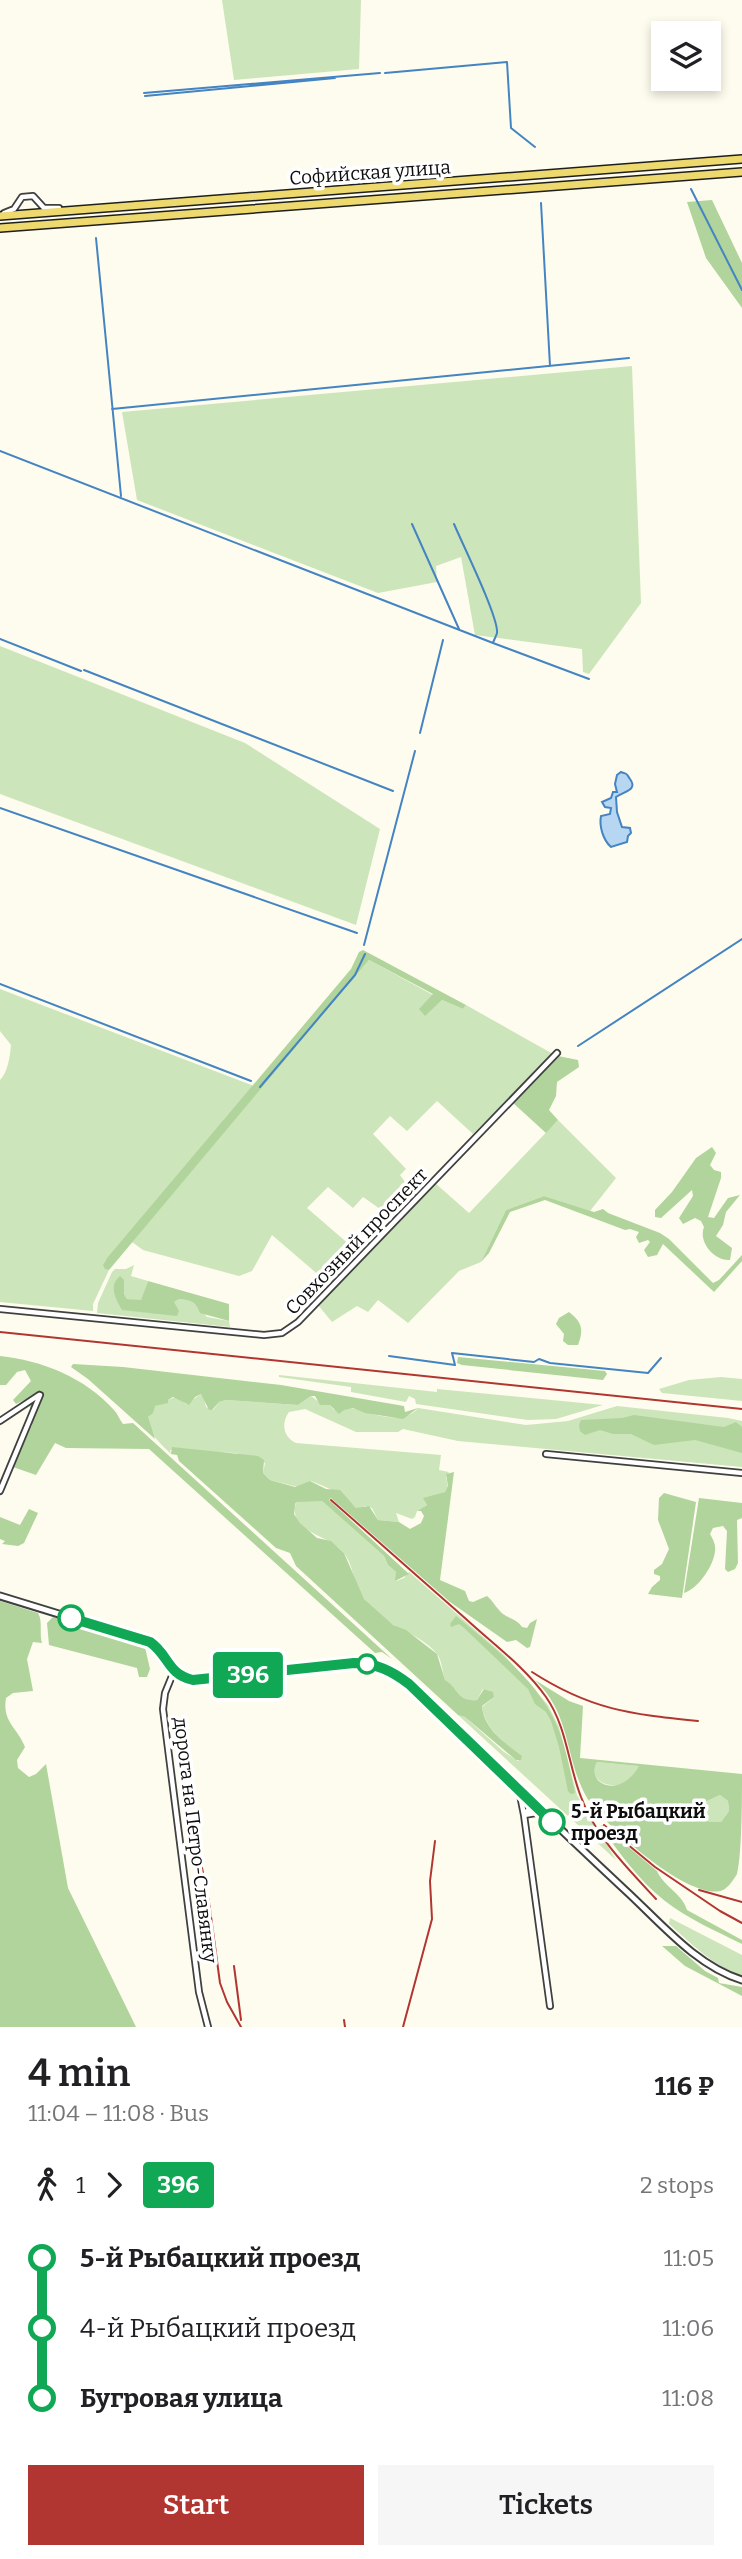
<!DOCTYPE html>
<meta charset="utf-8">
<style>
body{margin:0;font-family:Bitter,serif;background:#f6f6f6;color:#202124;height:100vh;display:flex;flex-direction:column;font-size:26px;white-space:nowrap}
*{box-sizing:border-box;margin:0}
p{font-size:23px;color:#757577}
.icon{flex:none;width:38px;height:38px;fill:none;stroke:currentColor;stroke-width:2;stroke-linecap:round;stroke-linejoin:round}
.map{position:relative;height:2027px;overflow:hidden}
.details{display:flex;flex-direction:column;background:#fff;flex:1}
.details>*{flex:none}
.badge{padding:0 14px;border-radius:5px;font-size:24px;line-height:46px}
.buttons{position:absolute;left:651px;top:21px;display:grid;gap:14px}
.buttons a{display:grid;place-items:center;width:70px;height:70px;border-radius:0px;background:#fff;box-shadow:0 4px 10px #0003;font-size:35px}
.map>.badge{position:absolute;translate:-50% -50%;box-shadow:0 0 0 4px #fff}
.legs{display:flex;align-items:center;gap:10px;height:77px;padding:0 28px;font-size:23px}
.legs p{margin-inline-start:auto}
.headline{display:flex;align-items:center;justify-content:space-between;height:119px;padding:0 28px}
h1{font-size:38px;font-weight:600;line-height:52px}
.cta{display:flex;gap:14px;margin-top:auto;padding:14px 28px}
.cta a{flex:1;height:80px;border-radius:0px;background:#b13631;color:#fff;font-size:28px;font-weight:600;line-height:80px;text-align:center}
.cta a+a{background:#f6f6f6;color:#202124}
ul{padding:0 28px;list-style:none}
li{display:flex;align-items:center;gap:24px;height:70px;font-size:26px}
li i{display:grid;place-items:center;width:10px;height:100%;margin:0 9px;background:currentColor}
li i::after{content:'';width:18px;height:18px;margin:-9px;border:5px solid;border-radius:50%;background:#fff}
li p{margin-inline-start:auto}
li:first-child i{background:linear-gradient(#0000 50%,currentColor 0)}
li:last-child i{background:linear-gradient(currentColor 50%,#0000 0)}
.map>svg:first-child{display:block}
.green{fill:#cde5ba}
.forest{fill:#b0d49b;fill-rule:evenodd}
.water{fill:#b7d6f1;stroke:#4484c2;stroke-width:2}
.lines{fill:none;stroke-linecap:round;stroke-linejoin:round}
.stream{stroke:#4484c2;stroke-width:2}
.minor-casing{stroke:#404040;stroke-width:8}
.tertiary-casing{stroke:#404040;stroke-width:9}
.primary-casing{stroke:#1e1e1e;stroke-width:10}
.minor{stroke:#fff;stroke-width:4.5}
.tertiary{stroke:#fff;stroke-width:5}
.primary{stroke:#edd96e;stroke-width:7}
.rail{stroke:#b13631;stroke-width:2}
.line-1-casing{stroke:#fff;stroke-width:16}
.line-1{stroke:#10a855;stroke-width:10}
.stop-1-dot{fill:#fff;stroke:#10a855;stroke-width:3.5}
.labels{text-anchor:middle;stroke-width:7;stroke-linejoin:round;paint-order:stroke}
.street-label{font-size:19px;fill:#0d0d0d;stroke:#fff}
.stop-label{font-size:19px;font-weight:bold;fill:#0d0d0d;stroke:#fff;text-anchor:start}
</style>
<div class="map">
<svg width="742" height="2027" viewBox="0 0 742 2027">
<rect width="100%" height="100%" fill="#fefcee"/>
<path class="green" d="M222,0H361L359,69L234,80Z
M632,366L641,603L589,674L583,672L582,649L475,635L461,557L436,566L437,582L378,593L137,500L122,412Z
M0,646L245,743L380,829L356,925L0,794Z
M369,960L433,995L425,1015L442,1000L463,1009L466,1005L553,1054L473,1134L437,1101L407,1131L390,1116L373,1134L406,1169L400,1175L408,1186L383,1211L363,1197L353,1208L328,1187L307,1208L358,1252L328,1283L272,1235L252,1271L239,1276L143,1250L132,1242Z
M0,989L254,1086L105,1261L104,1266L109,1270L93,1304V1311L0,1302V1080C8,1072 10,1056 11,1045L0,1031Z
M558,1120L616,1178L590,1211L544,1196L506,1210L481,1262L459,1271L408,1323L378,1300L368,1312L357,1306L332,1322L318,1305L435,1183L469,1213Z
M134,1265L131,1276L148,1281L141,1301L127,1299L124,1294L122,1310L174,1302L178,1299L191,1300L197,1304L207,1317L229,1321L230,1327L97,1313L98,1303L112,1272L115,1269H126Z
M279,1375L437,1392V1389L603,1405L556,1419L528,1420L416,1404L415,1399L409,1396L406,1402L351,1392V1387L279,1377Z
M721,1377L742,1379V1401L662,1393L659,1389L689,1380Z
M201,1394L204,1397L206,1407L213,1410L219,1402L226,1400L298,1405L311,1396L323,1405H330L334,1410C340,1410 350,1407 356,1409C375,1415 404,1425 418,1408L526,1425L568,1421L617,1406L728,1418L742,1421V1467L458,1441L403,1429L398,1432H356L305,1409L289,1412C281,1423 283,1437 296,1443L441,1455L439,1470L449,1472L446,1476L448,1488L445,1492L424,1499L427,1505L417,1511L415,1517L412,1519L396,1513L399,1522L378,1520L372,1508L365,1506L359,1509L356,1508C343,1493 328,1488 311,1481L298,1487L270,1480L263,1473L265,1463L235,1453L170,1450L171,1454C162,1445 149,1434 147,1421C147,1417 153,1412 154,1406C164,1405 168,1398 177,1397L186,1404Z
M304,1500L322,1501L384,1556L388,1565L396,1572V1581L404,1578L409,1572L505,1656L548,1705L559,1727L577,1795L616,1860L458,1715L465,1717L504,1752L518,1761L521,1756C504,1742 485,1729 482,1707L494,1697L490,1691L483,1689L477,1700C456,1703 457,1687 445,1680C442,1672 442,1660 437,1654C427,1641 407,1632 393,1625C383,1621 371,1608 365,1600C353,1586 354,1564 343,1552C328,1534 295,1535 294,1507L297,1502Z
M597,1762L639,1766C636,1771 634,1777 629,1781C615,1791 586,1783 597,1762Z
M720,1795L728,1801L729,1811L721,1822H709L699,1810L705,1802Z
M670,1918L742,1955V1976C713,1966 691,1943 669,1924Z"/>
<path class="forest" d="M712,200L742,263V308L706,258L687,202Z
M363,950L466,1005L463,1009L442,1000L425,1016L419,1009L433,994L369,960L109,1270L105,1269L103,1265L107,1258L351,969L359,952Z
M558,1056L578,1060L579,1067L557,1082L556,1096L549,1110L558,1120L546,1133L512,1102Z
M712,1147L716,1153L710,1165L714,1170L721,1172V1178L708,1217L714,1218L728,1198L740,1195L726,1212L723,1225L716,1236L732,1248L730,1260C714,1261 698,1242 704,1227L701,1221L695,1218L683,1224L679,1218L693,1196L692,1190L661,1218L655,1217V1210L672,1192L696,1158Z
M544,1196L594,1212L603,1209L608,1213L660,1233L669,1239L713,1283L719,1280L742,1255V1261L714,1292L663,1244L657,1255L648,1257L644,1250L650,1242L648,1240L639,1243L636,1237L639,1232L630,1229L625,1230L545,1200L510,1212L489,1253L481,1262L506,1210Z
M120,1276L124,1280V1294L127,1299L141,1300L148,1281L229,1304V1321L200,1313C196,1301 191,1300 179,1299L174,1302L179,1311L177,1316L122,1310C116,1299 108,1286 120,1276Z
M569,1312C582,1322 584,1329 578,1345H568L563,1341L564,1334L556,1324L559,1318Z
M0,1356C41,1360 86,1378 114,1410C118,1414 119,1419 123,1424L133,1423L392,1659L382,1652L375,1653L149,1449L66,1448L55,1443L36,1475L13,1467L32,1425L30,1406L37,1398V1394L16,1404L13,1400L31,1381L25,1370L17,1372L6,1385H0Z
M458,1357L605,1371L607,1374L603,1380L462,1365L457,1363Z
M73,1364L123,1367L281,1385L404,1406L405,1412L418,1408L403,1419L365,1413L353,1408L344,1410L339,1414L330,1405H320L315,1396H311L298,1405L226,1400L219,1402L212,1410H209L201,1394L195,1397L189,1405L173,1397L168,1400V1403L155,1406L153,1413L148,1417L155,1439L88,1379L71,1367Z
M634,1415L724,1427L736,1422L742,1427V1453L695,1440L654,1445L631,1434H613L600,1430L585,1435L580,1431L579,1425L581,1420L622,1418Z
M172,1447L258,1456L264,1460L263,1473L270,1480L295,1487L310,1481L326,1489L340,1490L356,1508L369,1506L378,1520L399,1522L410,1529L421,1523L424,1516L421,1511H417L427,1505L423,1498L445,1492L448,1486L446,1474L454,1472L440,1580L465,1591L469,1601L473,1602L487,1596C493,1601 496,1608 503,1614C510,1619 517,1619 522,1627L527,1628L530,1623L537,1619L530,1647L527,1648L516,1640L507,1642L450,1602L331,1498L329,1500L409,1574L395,1581L396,1572L388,1565L384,1556L322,1501L297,1502L295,1504L294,1514L300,1523L317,1538L331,1541L344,1553L364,1599L393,1625L406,1630L437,1654L445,1680C458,1687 456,1702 477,1700L484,1689L493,1692L494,1697L482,1706C484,1729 504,1742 522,1756L521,1760H516L465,1717L458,1715L296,1566L290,1553L276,1548L179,1461L177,1455L171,1454Z
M664,1493L696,1502L682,1598L648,1594L652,1587L660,1580V1576L654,1574V1570L662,1564L669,1549L658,1520L659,1498Z
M699,1498L742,1503V1518L737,1520L738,1563L735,1569L728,1572L725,1569L727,1531L723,1526L713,1528L710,1534C713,1539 716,1545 715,1551C714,1565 698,1589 684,1593Z
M29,1509L38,1513L24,1543L18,1546L2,1544L5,1541L0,1539V1517L20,1525Z
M0,1601L38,1613C43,1621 39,1634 42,1643L33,1642L27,1659L33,1691L13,1693L6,1698C2,1722 17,1727 25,1747L17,1760L18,1768L29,1777L36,1774L46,1764L68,1888L136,2027H0Z
M456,1616C493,1647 537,1679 557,1726C566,1747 570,1771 575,1793L571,1794L568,1791L559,1747L551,1721L546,1712L535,1704L528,1689L463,1627L459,1624L451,1627L450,1624Z
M53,1617L144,1643L150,1669L147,1677H139L137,1668L49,1645L47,1623Z
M535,1680L569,1701L583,1706L580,1758L742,1774C742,1799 742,1853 737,1874C734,1879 728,1888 723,1890C692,1904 601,1823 586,1796C564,1756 572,1716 535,1680ZM597,1762L638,1766H639C620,1800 585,1784 597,1762ZM720,1795L728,1801L729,1811L721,1822H709L699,1809L705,1802Z
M602,1825L657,1871C664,1887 682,1893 687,1910L742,1940V1944C716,1931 688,1919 665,1901C639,1881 619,1852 600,1826Z
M662,1946H676L705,1971L718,1978L719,1983L742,1987V1996L685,1966Z"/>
<path class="water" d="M621,772C629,775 625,772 630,779C638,790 625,791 616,797L617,812L622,827L630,828L631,833L628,836L627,842L611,847C603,840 599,826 601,816L610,814L611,808L605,807L602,802L611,798L613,792H617L615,784L617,775Z"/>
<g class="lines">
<path class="stream" d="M385,73L507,62L511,128L535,147
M144,93L380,73
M145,96L335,78
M691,189L742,290
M541,203L550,366
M96,238L121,496
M112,409L629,358
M0,451L493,643L589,679
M412,524L459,629
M454,524C462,543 499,618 497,633C497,634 493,642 493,643
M0,639L81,671
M84,670L393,791
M420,733L443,640
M0,808L357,933
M364,945L415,751
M0,984L251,1081
M578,1046L742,939
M260,1087L355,975L365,954
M389,1356L455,1365L452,1353L534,1362L539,1359L550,1363L648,1373L661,1358"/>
<g class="minor-casing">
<path id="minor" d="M4,213L14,209L22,197L33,196L44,208H59
M0,1309L264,1335L282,1333L298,1322L557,1053
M0,1421L39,1395
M546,1454L742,1473
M0,1491L40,1395
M174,1671L165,1693L163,1709L199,1992L208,2027
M519,1790L524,1815L542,1812
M533,1804L524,1815L550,2006"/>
</g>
<g class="tertiary-casing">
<path id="tertiary" d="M0,1596L150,1642C169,1655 168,1674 193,1680L354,1663C376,1663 392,1671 409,1684C481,1753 552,1822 625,1890C660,1922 696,1966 742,1980"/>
</g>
<g class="primary-casing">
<path id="primary" d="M0,216L742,159
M0,228L742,172"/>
</g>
<use href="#minor" class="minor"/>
<use href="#tertiary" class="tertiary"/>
<use href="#primary" class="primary"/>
<path class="rail" d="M0,1332L742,1409
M331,1500C376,1540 421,1579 466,1619C493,1644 525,1667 546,1697C567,1727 568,1764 581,1797C595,1836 628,1869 656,1899
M532,1672C591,1710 630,1714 698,1721
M604,1825L655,1867L720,1911L742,1923
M201,1863L209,1902L220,1983L227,2002L241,2027
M699,1890L742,1902
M234,1966L241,2020
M344,2020L345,2027
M403,2027L432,1919L430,1881L435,1841"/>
</g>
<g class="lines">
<g class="line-1-casing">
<path id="line-1" d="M71,1618L150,1642C169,1655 167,1674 193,1680L354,1663C376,1663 392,1671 409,1684L552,1822"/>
</g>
<use href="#line-1" class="line-1"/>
</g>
<g class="stop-1-dot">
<circle cx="71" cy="1618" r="12"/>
<circle cx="367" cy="1664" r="9"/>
<circle cx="552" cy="1822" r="12"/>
</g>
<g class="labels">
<g class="street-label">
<text transform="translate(370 172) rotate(-4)" y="7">Софийская улица</text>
<text transform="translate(356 1241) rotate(-46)" y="7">Совхозный проспект</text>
<text transform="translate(196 1840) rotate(83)" y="7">дорога на Петро-Славянку</text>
</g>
<g class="stop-label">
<text x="571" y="1818">5-й Рыбацкий<tspan x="571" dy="22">проезд</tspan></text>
</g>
</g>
</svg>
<div class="buttons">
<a><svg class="icon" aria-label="layers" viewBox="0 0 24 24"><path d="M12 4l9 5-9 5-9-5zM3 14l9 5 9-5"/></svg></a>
</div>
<b class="badge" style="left:248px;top:1675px;background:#10a855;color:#fff">396</b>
</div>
<section class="details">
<div class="headline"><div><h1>4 min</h1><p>11:04 – 11:08 · Bus</p></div><b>116 ₽</b></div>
<div class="legs"><svg class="icon" aria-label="walk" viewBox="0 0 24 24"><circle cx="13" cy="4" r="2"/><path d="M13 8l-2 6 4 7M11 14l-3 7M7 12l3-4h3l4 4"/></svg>1<svg class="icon" aria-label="forward" viewBox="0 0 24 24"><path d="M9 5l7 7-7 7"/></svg><b class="badge" style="background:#10a855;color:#fff">396</b><p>2 stops</p></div>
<ul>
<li><i style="color:#10a855"></i><b>5-й Рыбацкий проезд</b><p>11:05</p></li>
<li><i style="color:#10a855"></i><span>4-й Рыбацкий проезд</span><p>11:06</p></li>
<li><i style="color:#10a855"></i><b>Бугровая улица</b><p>11:08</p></li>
</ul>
<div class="cta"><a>Start</a><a>Tickets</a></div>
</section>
